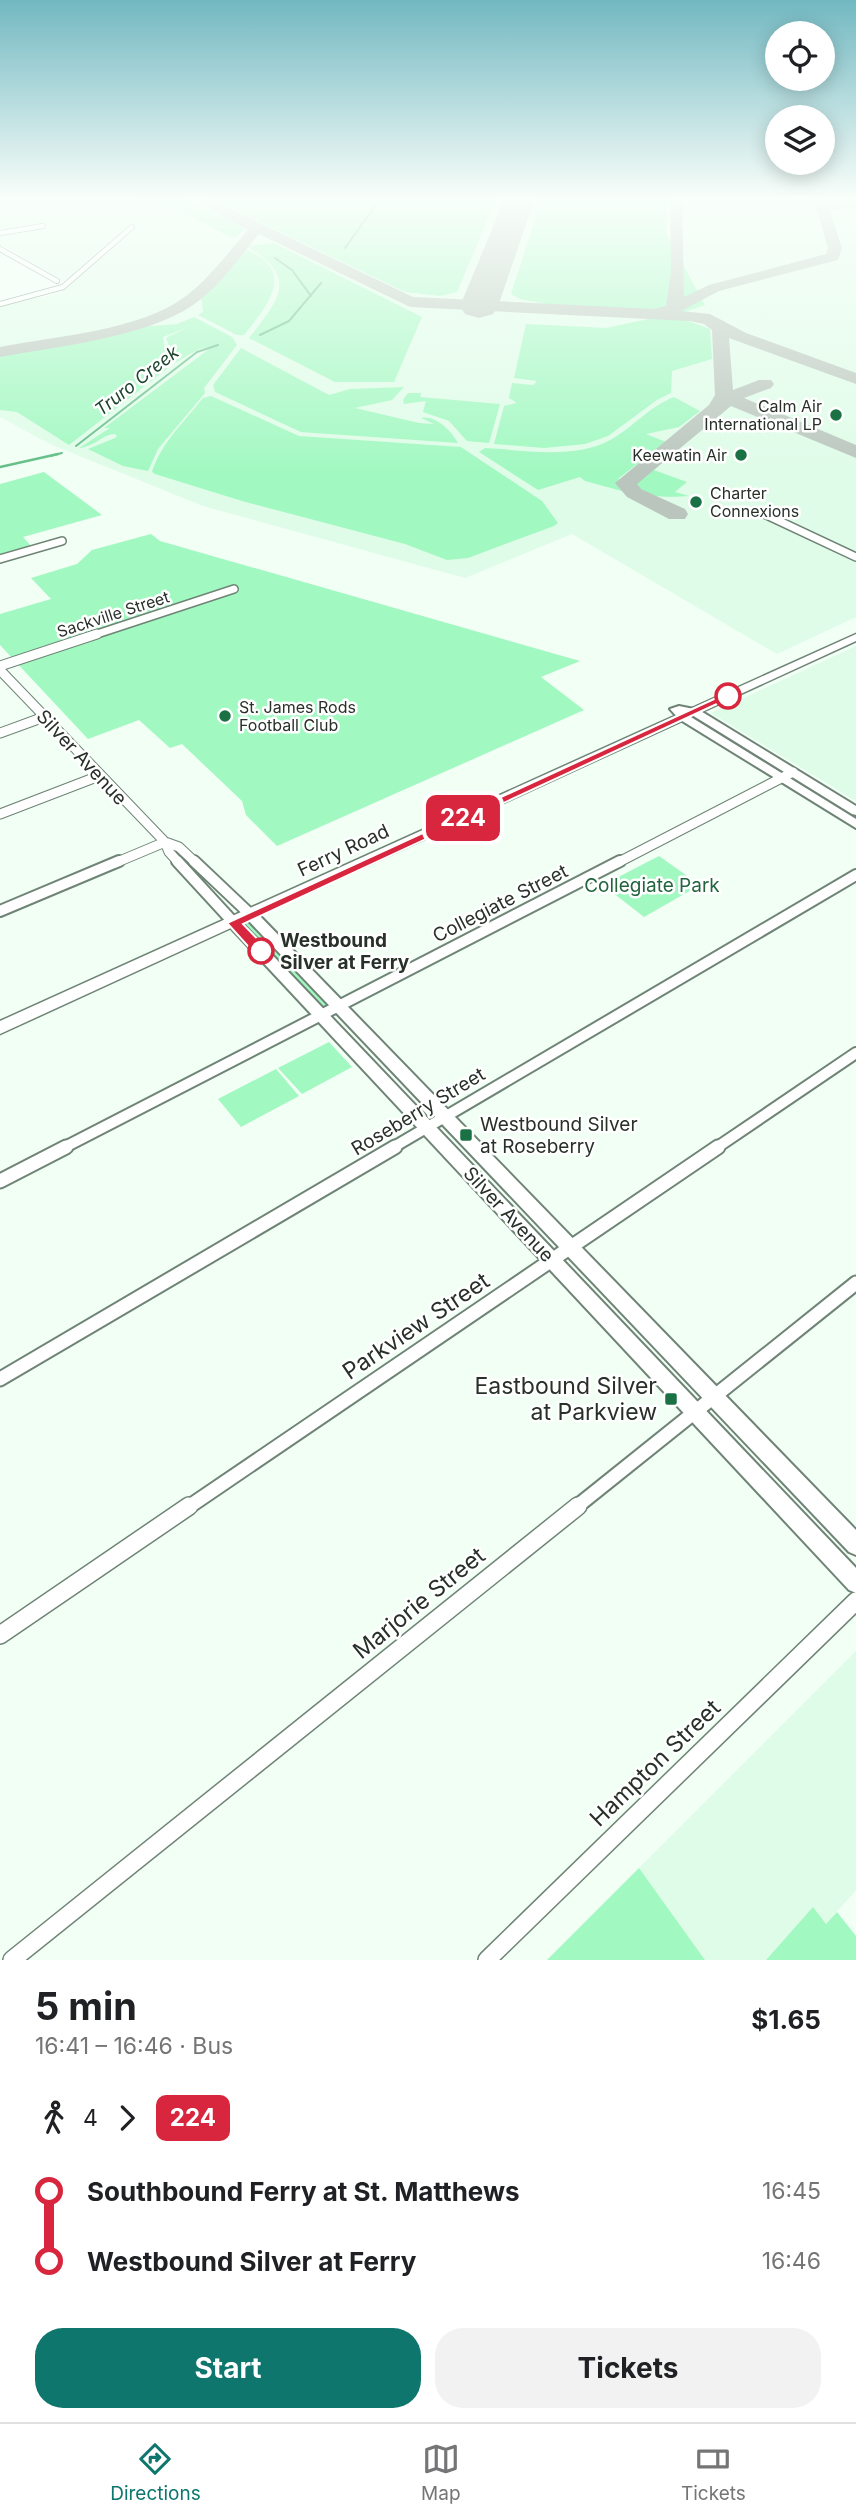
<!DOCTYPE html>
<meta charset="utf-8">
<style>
body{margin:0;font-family:Inter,sans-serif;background:#f2f2f2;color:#202124;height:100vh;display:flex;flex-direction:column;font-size:26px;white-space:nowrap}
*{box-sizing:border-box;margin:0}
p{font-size:23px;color:#757577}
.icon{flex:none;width:38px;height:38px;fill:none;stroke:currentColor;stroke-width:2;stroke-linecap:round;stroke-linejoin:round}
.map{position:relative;height:1960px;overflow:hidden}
.sheet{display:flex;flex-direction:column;background:#fff;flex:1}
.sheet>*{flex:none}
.badge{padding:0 14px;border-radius:10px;font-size:24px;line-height:46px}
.controls{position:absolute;left:765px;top:21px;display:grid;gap:14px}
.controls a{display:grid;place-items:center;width:70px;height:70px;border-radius:50%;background:#fff;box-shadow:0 4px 18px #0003;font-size:35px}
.map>.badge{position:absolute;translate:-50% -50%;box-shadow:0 0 0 4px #fff}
.legs{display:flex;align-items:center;gap:10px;height:77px;padding:0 35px;font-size:23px}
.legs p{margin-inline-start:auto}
.head{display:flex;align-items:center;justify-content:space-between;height:119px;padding:0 35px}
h1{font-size:38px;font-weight:700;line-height:52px}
.button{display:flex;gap:14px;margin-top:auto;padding:14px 35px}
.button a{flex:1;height:80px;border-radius:28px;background:#0f766e;color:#fff;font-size:28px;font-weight:700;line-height:80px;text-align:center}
.button a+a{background:#f2f2f2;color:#202124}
ul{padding:0 35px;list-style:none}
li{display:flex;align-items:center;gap:24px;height:70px;font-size:26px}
li i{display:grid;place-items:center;width:10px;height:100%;margin:0 9px;background:currentColor}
li i::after{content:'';width:18px;height:18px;margin:-9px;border:5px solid;border-radius:50%;background:#fff}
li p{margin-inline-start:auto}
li:first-child i{background:linear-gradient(#0000 50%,currentColor 0)}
li:last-child i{background:linear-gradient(currentColor 50%,#0000 0)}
.tabs{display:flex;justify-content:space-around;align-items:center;height:98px;border-top:2px solid #e0e0e0;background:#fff;font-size:19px;color:#757577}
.tabs a{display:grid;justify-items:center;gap:4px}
.tabs .selected{color:#0f766e}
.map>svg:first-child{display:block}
.built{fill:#dffce8}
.green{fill:#a2f8c1}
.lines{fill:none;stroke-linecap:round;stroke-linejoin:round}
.stream-far1{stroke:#62bd86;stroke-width:2}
.stream{stroke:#62bd86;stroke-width:2.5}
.taxiway{fill:#bac6bd;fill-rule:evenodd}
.runway{fill:#bac6bd;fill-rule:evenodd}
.minor-far5-casing{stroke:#6f8476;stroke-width:6}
.minor-far4-casing{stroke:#6f8476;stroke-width:10}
.minor-far3-casing{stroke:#6f8476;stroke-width:11}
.minor-far2-casing{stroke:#6f8476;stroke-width:14}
.minor-far1-casing{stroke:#6f8476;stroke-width:17}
.minor-casing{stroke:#6f8476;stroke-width:20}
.tertiary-casing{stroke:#6f8476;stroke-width:4}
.secondary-casing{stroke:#6f8476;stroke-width:3}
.minor-far5{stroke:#fff;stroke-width:4.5}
.minor-far4{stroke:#fff;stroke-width:7}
.minor-far3{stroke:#fff;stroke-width:9}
.minor-far2{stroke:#fff;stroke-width:10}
.minor-far1{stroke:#fff;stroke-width:13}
.minor{stroke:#fff;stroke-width:17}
.tertiary{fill:#fff;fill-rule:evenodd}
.secondary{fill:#fff;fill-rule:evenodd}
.line-1{fill:#d7263d;stroke:#fff;stroke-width:2}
.poi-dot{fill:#1a7144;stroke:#fff;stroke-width:2.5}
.stop-1-dot{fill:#fff;stroke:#d7263d;stroke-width:3.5}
.labels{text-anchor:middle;stroke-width:5;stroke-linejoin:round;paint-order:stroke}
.far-poi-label{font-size:16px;fill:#28302a;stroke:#fff;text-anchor:end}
.far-street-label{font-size:16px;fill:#28302a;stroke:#fff}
.far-water-label{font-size:18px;font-style:italic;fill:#1d442d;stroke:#fff}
.street-label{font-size:19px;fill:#28302a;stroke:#fff}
.park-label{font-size:19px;fill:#246540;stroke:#fff}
.stop-label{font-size:19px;font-weight:bold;fill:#28302a;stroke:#fff;text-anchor:start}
.poi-label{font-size:19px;fill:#28302a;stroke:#fff;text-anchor:start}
.near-street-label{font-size:23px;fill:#28302a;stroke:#fff}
.near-poi-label{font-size:23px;fill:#28302a;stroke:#fff;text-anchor:end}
</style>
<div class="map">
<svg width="856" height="1960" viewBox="0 0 856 1960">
<rect width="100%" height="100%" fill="#f1fff5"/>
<path class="built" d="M0,198H856V617L777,654L572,534L465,578L203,506L50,444L0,417V306L62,293L64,282L0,244Z
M856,646V801L711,713Z
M856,1651V1890L826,1924L813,1908L766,1960H705L639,1868Z"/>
<path class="green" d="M132,198H184L245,228L237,237H230L181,212Z
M209,198H497L457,292L440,296L405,292Z
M542,198H668L666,233L705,305L684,312L563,307L520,299L511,294Z
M274,243L422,317L394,382H335L249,338C279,299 300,277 246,246Z
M244,249C299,269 267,306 244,335H237L198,315L203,312L201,297Z
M194,317L232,337L237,345L204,388L205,393L158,449L148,471L123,466L88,449L115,438L117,436L115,434C103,434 94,447 79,448L110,428H104L209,349L218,345L199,349L175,363L166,338L186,328L163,337L168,368L69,445L17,412L0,410V355L128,328L177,324Z
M653,318L683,319L710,329L712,359L672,371L671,393L657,400L608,436L585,444L544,448L494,444L504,406L517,403L509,398L512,383L533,385L537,381L514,378L526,324L606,328Z
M241,348L329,395L350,389L404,387L392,400L355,408L419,423L434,424L421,418C435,415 451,430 458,443L301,432L215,392L213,385L216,381Z
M408,393H421L420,397L500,404L489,443L467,441L449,421L423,412L426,401L404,404L403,400Z
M211,396L299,436L461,447L542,501L558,523L554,526L468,558L447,560L405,544L242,501L155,474L152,472C161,443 185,421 203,398Z
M674,397L700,411L679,427L646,434L666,442L619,478L618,484L622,491L585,481L580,477L538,490L479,452L485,448C525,450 575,460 612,439C633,427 650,406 674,397Z
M651,469L687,482L675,492L689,496C674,497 642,500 636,483Z
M44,472L102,515L23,537L31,546L0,554V484Z
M151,534L160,541L580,661L541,677L584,710L277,846L246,815L242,801L182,744L170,748L139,720L88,739L0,645V614L51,599L31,578L77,564L92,550Z
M659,856L700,885L644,917L603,885Z
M251,915L337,1007L321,1015L234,923Z
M329,1042L352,1067L302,1094L278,1068Z
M276,1069L299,1096L241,1127L218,1099Z
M639,1868L705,1960H547Z
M813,1907L826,1924L837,1912L856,1936V1960H766Z"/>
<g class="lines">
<path class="stream-far1" d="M345,248L381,198
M275,258L292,270L311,296
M260,335L289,321L321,283
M76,446L197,352L218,345
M50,456L62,453"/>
<path class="stream" d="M0,467L58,454"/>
<path class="taxiway" d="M191,198H207L413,297L654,309L666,306L671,272L670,198H682L684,297L709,285L826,254L828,248L815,204L808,198H823L828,204L856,198V206L830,211L842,248L838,260L719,291L681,311L710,314L746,333L856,373V384L729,338L733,390L759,380H771L774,384L771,388L744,398L856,445V458L731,406L637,484L641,489L685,509L688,514L685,519H669L627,497L615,483L709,405L715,395L712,330L704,324L690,321L410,307L259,234C238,258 220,287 193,305C145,338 57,346 0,357V347C56,336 140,331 186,296C210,278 228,252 248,230Z"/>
<path class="runway" d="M505,198H535L498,306L493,314L479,318L465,314L460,306Z"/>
<g class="minor-far5-casing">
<path id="minor-far5" d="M0,233L43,226
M0,249L57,281
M0,304L63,287L132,227"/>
</g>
<g class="minor-far4-casing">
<path id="minor-far4" d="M758,511L856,557
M0,559L62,541
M91,636L234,589"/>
</g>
<g class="minor-far3-casing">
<path id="minor-far3" d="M0,666L97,634
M0,670L165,842L169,852L179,863
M0,733L44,717
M0,814L99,776
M165,842L179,847L196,863
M115,863L165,842
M617,863L793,772"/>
</g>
<g class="minor-far2-casing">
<path id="minor-far2" d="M177,861L234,923
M194,861L251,915
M0,911L119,861
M63,1148L620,861
M392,1148L856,875
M716,1148L856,1053"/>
</g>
<g class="minor-far1-casing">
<path id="minor-far1" d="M0,1181L66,1147
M0,1379L395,1147
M187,1508L718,1147
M575,1508L856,1283"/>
</g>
<g class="minor-casing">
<path id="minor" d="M0,1635L189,1506
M12,1960L578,1506
M487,1960L856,1601"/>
</g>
<g class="tertiary-casing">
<path id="tertiary" d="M679,706L699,710L856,806V815L852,814L692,715L686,714L856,819V828L679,719L670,709Z
M251,911L256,912L856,1530V1555L849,1552L246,918L244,915Z
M234,919L239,920L856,1568V1593L849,1590L229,926L227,923Z"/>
</g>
<g class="secondary-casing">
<path id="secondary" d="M856,634V641L0,1034V1021Z"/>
</g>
<use href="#minor-far5" class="minor-far5"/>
<use href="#minor-far4" class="minor-far4"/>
<use href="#minor-far3" class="minor-far3"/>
<use href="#minor-far2" class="minor-far2"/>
<use href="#minor-far1" class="minor-far1"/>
<use href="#minor" class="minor"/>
<use href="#tertiary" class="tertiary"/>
<use href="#secondary" class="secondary"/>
</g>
<linearGradient id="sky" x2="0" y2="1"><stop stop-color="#72b8c1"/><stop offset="0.42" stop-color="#f9fffa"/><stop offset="1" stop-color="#f9fffa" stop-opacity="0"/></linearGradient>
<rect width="856" height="472" fill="url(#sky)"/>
<path class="line-1" d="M725,694L734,696L243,924L266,948V955H256L227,923Z"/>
<g class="poi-dot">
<circle cx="836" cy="415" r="7"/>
<circle cx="741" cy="455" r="7"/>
<circle cx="696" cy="502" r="7"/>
<circle cx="225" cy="716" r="7"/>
<rect x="459" y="1128" width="14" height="14" rx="3.5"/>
<rect x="664" y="1392" width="14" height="14" rx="3.5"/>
</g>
<g class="stop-1-dot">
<circle cx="728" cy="696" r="12"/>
<circle cx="261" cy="951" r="12"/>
</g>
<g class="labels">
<g class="far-poi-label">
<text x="822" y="412">Calm Air<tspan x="822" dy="18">International LP</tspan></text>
<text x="727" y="461">Keewatin Air</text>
<text x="710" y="499" text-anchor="start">Charter<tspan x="710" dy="18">Connexions</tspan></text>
<text x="239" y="713" text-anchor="start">St. James Rods<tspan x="239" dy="18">Football Club</tspan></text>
</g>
<g class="far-street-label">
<text transform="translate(113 614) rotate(-18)" y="6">Sackville Street</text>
</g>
<g class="far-water-label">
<text transform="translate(137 381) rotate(-38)" y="6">Truro Creek</text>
</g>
<g class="street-label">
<text transform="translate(82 757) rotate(47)" y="7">Silver Avenue</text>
<text transform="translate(343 850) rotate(-25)" y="7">Ferry Road</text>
<text transform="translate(500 903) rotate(-27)" y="7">Collegiate Street</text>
<text transform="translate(418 1111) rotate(-31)" y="7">Roseberry Street</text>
<text transform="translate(509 1214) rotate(47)" y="7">Silver Avenue</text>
</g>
<g class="park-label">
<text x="652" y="892">Collegiate Park</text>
</g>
<g class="stop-label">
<text x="280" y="947">Westbound<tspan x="280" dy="22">Silver at Ferry</tspan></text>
</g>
<g class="poi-label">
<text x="480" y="1131">Westbound Silver<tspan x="480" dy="22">at Roseberry</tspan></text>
</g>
<g class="near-street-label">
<text transform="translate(416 1326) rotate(-34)" y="8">Parkview Street</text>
<text transform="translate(419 1603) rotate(-39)" y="8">Marjorie Street</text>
<text transform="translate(655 1763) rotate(-44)" y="8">Hampton Street</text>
</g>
<g class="near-poi-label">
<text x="657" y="1394">Eastbound Silver<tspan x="657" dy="26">at Parkview</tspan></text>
</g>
</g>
</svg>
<div class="controls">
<a><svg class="icon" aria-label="locate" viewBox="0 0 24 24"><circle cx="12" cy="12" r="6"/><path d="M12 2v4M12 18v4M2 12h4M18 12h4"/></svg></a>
<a><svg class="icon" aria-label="layers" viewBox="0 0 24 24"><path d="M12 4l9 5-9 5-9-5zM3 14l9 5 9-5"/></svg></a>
</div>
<b class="badge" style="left:463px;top:818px;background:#d7263d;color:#fff">224</b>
</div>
<section class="sheet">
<div class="head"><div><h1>5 min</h1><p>16:41 – 16:46 · Bus</p></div><b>$1.65</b></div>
<div class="legs"><svg class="icon" aria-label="walk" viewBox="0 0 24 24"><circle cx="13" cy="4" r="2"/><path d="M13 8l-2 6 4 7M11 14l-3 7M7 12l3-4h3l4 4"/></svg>4<svg class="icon" aria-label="forward" viewBox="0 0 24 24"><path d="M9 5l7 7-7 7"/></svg><b class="badge" style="background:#d7263d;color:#fff">224</b></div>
<ul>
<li><i style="color:#d7263d"></i><b>Southbound Ferry at St. Matthews</b><p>16:45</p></li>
<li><i style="color:#d7263d"></i><b>Westbound Silver at Ferry</b><p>16:46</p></li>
</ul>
<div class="button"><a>Start</a><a>Tickets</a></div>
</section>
<nav class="tabs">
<a class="selected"><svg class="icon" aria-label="directions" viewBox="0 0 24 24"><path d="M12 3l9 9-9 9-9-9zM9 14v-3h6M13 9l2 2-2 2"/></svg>Directions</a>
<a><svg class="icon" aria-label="map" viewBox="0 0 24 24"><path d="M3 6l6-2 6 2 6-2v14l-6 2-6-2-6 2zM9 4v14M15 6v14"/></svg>Map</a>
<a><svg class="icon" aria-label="tickets" viewBox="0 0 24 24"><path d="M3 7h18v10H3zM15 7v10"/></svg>Tickets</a>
</nav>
